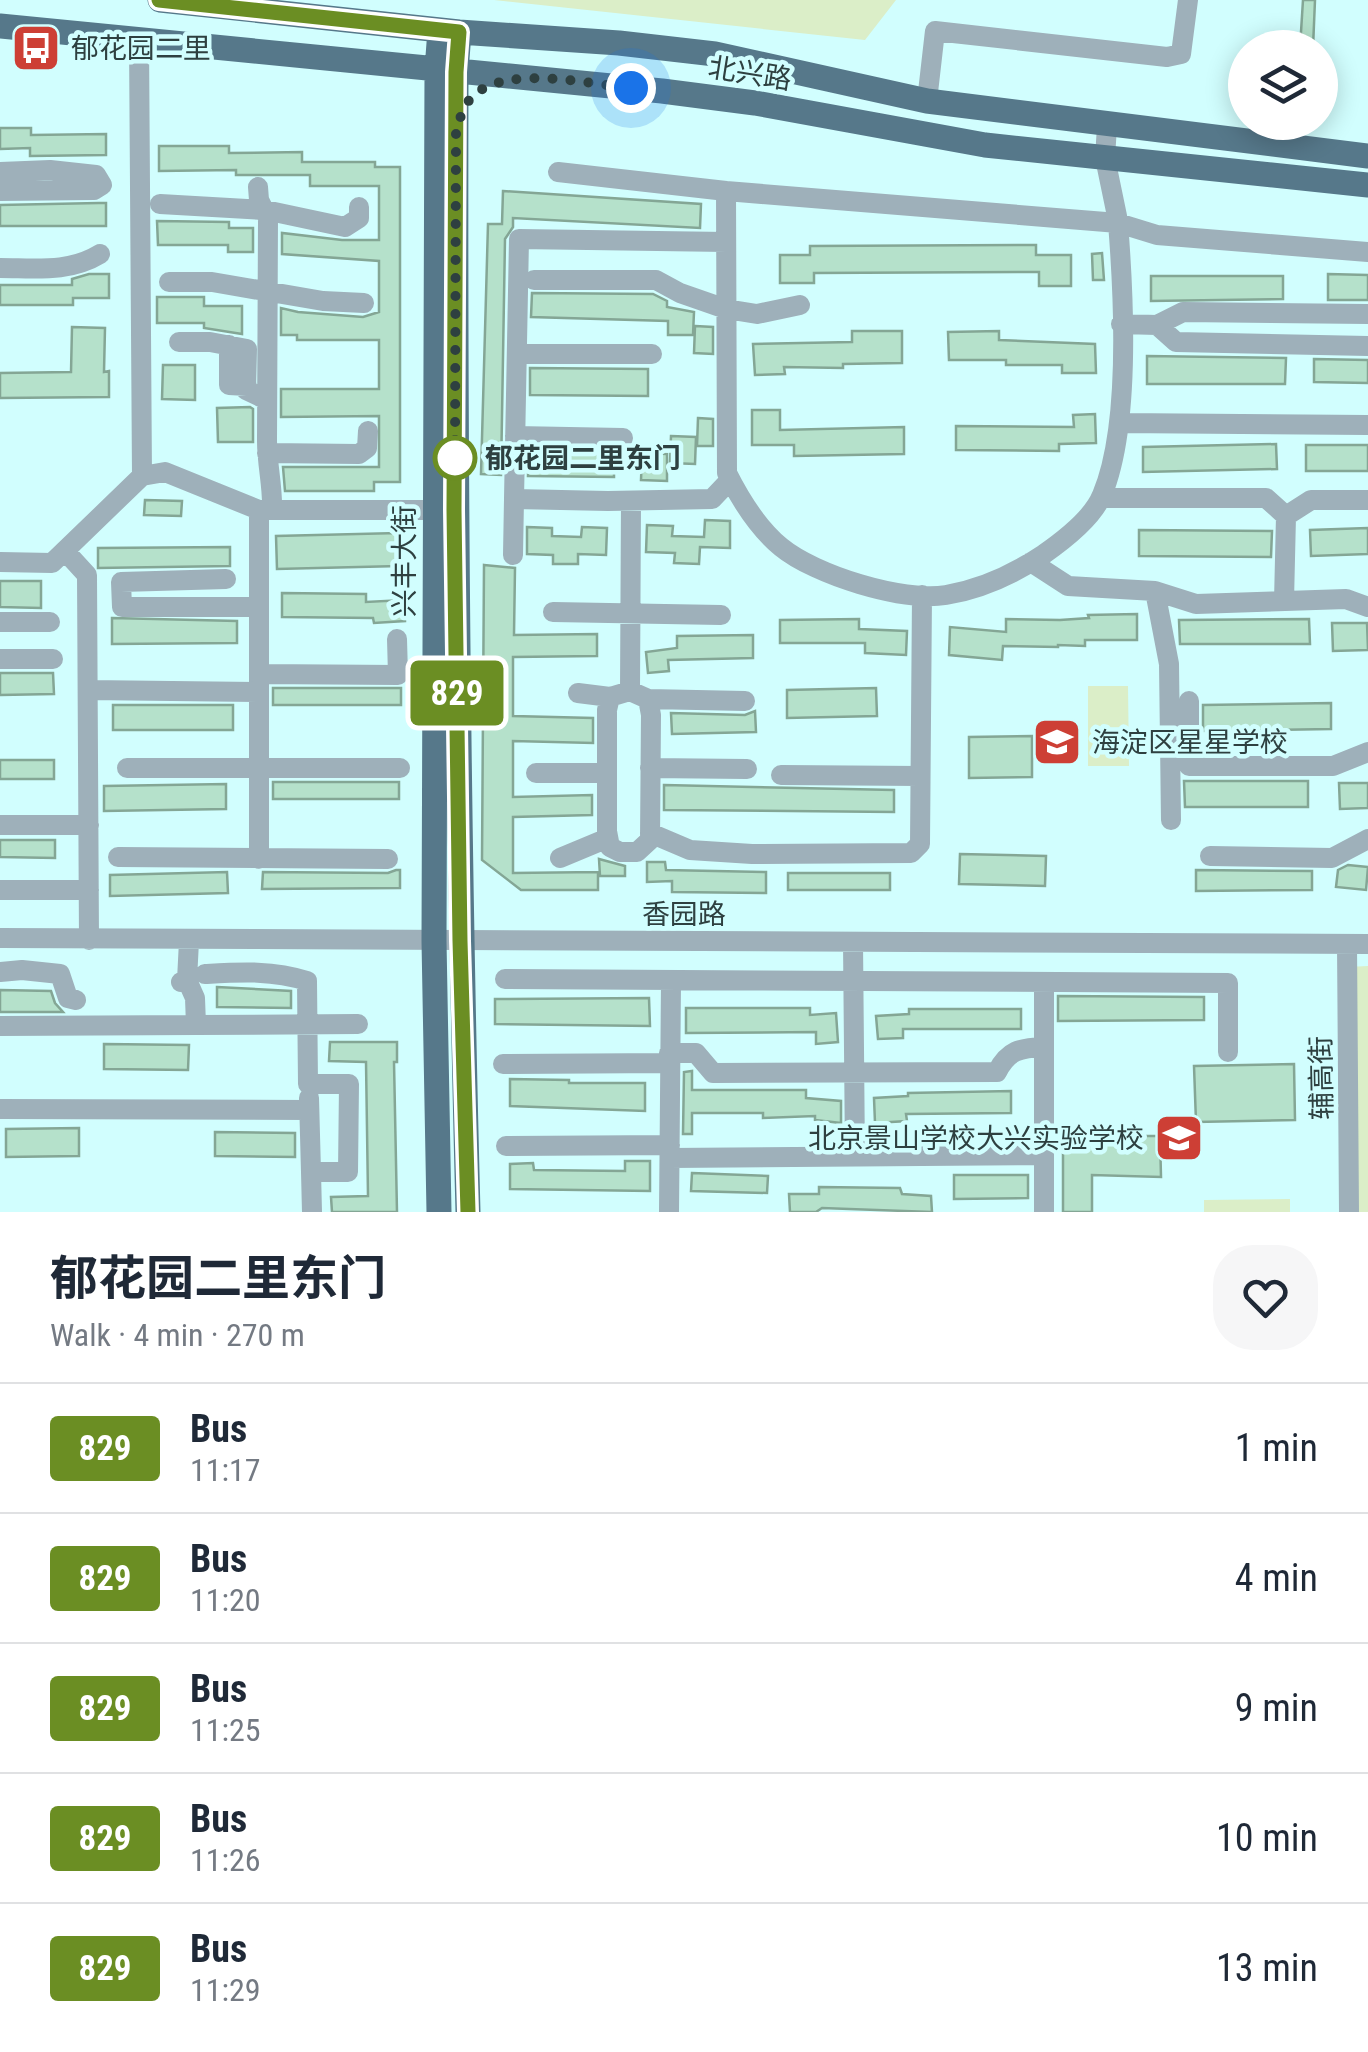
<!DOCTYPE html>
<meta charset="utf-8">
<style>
body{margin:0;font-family:"Roboto Condensed","Noto Sans SC",sans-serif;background:#f6f6f7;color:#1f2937;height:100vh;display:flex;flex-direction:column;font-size:38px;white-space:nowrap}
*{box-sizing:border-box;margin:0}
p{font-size:32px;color:#747a83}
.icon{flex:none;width:55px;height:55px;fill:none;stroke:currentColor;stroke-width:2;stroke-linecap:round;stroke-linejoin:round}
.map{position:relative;height:1212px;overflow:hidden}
.drawer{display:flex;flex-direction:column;background:#fff;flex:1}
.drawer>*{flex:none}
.badge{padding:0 20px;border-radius:8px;font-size:35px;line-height:65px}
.controls{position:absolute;left:1228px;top:30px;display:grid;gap:20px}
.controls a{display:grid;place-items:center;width:110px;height:110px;border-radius:50%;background:#fff;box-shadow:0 5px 25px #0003;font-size:50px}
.you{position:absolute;width:50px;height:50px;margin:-25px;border:8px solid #fff;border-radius:50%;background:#1a73e8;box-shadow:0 0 0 15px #1a73e833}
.map>.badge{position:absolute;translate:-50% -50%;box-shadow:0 0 0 5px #fff}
.round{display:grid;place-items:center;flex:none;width:105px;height:105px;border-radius:40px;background:#f6f6f7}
.overview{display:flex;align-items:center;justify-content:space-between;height:170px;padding:0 50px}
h1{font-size:48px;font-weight:700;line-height:75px}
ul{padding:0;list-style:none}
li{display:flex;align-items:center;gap:30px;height:130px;padding:0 50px;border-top:2px solid #e0e1e3}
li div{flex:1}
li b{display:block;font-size:38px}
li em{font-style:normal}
li .badge{min-width:110px;font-weight:700;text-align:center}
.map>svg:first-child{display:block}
.green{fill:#dbeec8}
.building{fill:#b5e1cb;stroke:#84a695;stroke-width:2.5}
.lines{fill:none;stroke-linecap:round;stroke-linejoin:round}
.minor{stroke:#9eb0ba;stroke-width:20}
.major{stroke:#56788a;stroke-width:25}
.line-casing{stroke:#fff;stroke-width:22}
.line{stroke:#6b8e23;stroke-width:15}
.walk{stroke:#2e4040;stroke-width:10;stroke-dasharray:0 18}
.stop-dot{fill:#fff;stroke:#6b8e23;stroke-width:5}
.labels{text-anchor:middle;stroke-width:9;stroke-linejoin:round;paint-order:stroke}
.poi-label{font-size:28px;fill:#2e4040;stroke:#d1fefe;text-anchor:start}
.street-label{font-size:28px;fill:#2e4040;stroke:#d1fefe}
.stop-label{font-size:28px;font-weight:bold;fill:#2e4040;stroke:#d1fefe;text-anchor:start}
</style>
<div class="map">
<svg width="1368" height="1212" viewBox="0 0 1368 1212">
<rect width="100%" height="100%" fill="#d1fefe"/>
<path class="green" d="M494,0H896L865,40Z
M1088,686H1128L1129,766H1088Z
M1368,966V1212H1349L1347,967Z
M1290,1199V1212H1204V1200Z"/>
<path class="building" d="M1303,0H1315L1313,48H1300Z
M0,128H31V135L106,134V155L30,156V148L0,149Z
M159,146H229V153L302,152V162H375V167H400V482H374V491H285L283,467H379V416L281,417V389H379V340H297V335H281V308L298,312L363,317L379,312V261L282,254V233L342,240H379V186H310V175H236V170L159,171Z
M503,191L701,204L700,228L513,218V227L505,239L501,475L481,474L488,224H502Z
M99,203H106V226H0V205Z
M157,221L229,222V228H253V252H228V245H158Z
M1036,245V255H1071V286H1039V272L814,273V283H780V255H810V246Z
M1102,253L1104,280H1093L1092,254Z
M89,274H109V298H73V305H0V285H72V279Z
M1328,274L1368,275V300H1328Z
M1151,276H1283V299L1151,301Z
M532,293L653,294L667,301V307L694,312L693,335H668V321L531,317Z
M157,297H204V306H242V334L204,328V323H157Z
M695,326L713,327V354L694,353Z
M72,327L105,328L104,372L109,371V397L0,398V373L71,372Z
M852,331H902V363L843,364V368L784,367L785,374L755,375L753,344L852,342Z
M999,331V340L1095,344L1096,373H1062V365H1006V360H949L948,332Z
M1147,356L1286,358L1285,384H1147Z
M1314,359L1368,360V383L1314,382Z
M163,365H195V400L162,399Z
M530,368L648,369V396L530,395Z
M250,407L253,409V442H218L217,408Z
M752,410H780V430L904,427V454L794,456V445H752Z
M1095,414L1096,443L1059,444V451L956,450V426L1074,427L1073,415Z
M698,418L713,419V446H697Z
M671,436L696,437L695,464L670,463Z
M1276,444L1277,469L1143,472V447Z
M1306,445H1368V471H1306Z
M529,450L614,452V477L528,476Z
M642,453L667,454V481L641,480Z
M145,500L182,501L181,516L144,515Z
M705,520L730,521V548L700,547L699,564L674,563L675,553L646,552L647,525L673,526L672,536L704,537Z
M527,527L552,528V536L581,537L582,527L607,528L606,555L578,554V564H553V555L527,554Z
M1368,528V554L1311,556L1310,530Z
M1139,530L1272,531L1271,557L1139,556Z
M398,533L399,566L277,569L276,536Z
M230,547V566L98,568V548Z
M484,565L515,568L514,635L597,634V656L513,657V716L593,718V743L513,741V797L592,795V815L513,817V873L598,872V890H521L482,860Z
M0,581H41V608L0,607Z
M282,593L366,594V602L404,600L405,621L374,623L373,618L282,617Z
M1137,614V640H1085V646L1058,645V647L1003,646L1002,660L949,655L950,627L1006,632V619L1060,620L1089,618L1088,615Z
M112,618L237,621V643L112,644Z
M859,619V629L907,631L906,655L865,653V643H780V620Z
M1309,619L1310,644H1180L1179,620Z
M1332,623H1367L1368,650L1333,651Z
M753,635V658L668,660L669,671L648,673L646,652L677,648V636Z
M0,673H53L54,694L0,695Z
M273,688H401V705H273Z
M876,688L877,716L787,718V690Z
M1331,703V729L1203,731V705Z
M113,705H233V730H113Z
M755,711L756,732L672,734L671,713L745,715Z
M1032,736V777L969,778V737Z
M0,760H54V779H0Z
M1184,781H1308V807H1185Z
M273,782H399V799H273Z
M1339,783H1368V808L1340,809Z
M226,784V809L104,811V786Z
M664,785L894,790V812L664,810Z
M0,840H55V858L0,857Z
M960,854L1046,856L1045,886L959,884Z
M599,859L625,866V876H600Z
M647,862H665L666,870L766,872V893L672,892V881L647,882Z
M1348,865L1368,867L1366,890L1336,887L1338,870Z
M396,870H400V888L262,889L263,872L388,873Z
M1196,870L1312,871V890L1196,891Z
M227,872L228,893L110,896V875Z
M788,873H890V890H788Z
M217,987L291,991V1008L217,1007Z
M0,990L51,991L55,1003L63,1012H0Z
M1058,996L1204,997V1020L1058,1021Z
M649,998L650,1026L495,1024V999Z
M686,1008H810V1015L836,1013L838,1042L816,1044V1032L686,1033Z
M909,1009H1021V1029H903V1038L878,1039L876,1016L909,1014Z
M330,1042H397V1062H394L397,1212H332L331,1197L368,1196L366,1062L329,1061Z
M104,1044L189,1045L188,1070L104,1069Z
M1294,1064L1295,1120L1196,1122L1194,1066Z
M692,1071V1090H806V1098L841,1101V1123L815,1120V1116L763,1118V1113H692V1134H683L684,1072Z
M510,1079L569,1080V1083H645V1111L510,1106Z
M1011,1091V1113L906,1114L907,1121L875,1123L874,1098L908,1096V1093Z
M79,1128V1156L6,1157V1129Z
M215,1132L295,1133V1157L215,1156Z
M1063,1136H1160L1161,1177L1092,1175V1212H1063Z
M625,1161H650V1191L510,1189V1164L533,1163L534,1170L625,1171Z
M692,1173L768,1176L767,1193L691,1191Z
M954,1175H1028V1198L954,1199Z
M819,1187L900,1188L902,1194L931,1196L932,1212L822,1208L816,1212H790L789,1194H819Z"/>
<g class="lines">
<path class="minor" d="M139,41L142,476
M927,101L935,31L1167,57L1181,54L1188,0
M1107,126L1105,158L1117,216L1118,223C1124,298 1131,426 1102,495C1093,518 1064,540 1044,554C1014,574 983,589 946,595C902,602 815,575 781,547C758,528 740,499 727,473L726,191L1118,223L1157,235L1368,252
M0,172L50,170L96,175L102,185L94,190L0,191
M558,172L726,191
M258,187L259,200L268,218L267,441C267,465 273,487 272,510
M160,204L265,210L345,227L359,218V207
M726,242L519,239L514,499L608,501L712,499L730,480
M0,268C35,268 69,273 100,254
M534,280H656L680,293L726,309L757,314L800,305
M169,282H212L323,301L364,303
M1121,324L1157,325L1176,342L1368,346
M1157,325L1183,312L1368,314
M179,342H210L247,349L246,390L267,400
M229,345V385L247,386
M517,354H652
M1120,423L1368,425
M515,436L623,438
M267,453L359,454L367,448L368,431
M1101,498H1266L1286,516L1284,601
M259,510V859
M1286,516L1311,500H1368
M65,551L87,575L89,940
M513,555L514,499
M0,562L52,563L142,476L165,472L259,510H450
M1031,562L1068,586L1155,591L1196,604L1346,599L1368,607
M226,579L121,582L122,607H259
M1155,591L1169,664L1171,820
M553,612L721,615
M0,622H50
M0,659H53
M259,674L398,675L397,639
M88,690L259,692
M630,691L610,697L607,710V831L610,847L620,852H637L650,840L651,715L648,699L630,691L631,501
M578,693L610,697
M648,699L745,701
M1189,701V766H1333L1368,752
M127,768H400
M650,768L747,769
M536,773H607
M781,775L920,776
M0,825H89
M650,833L690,850L752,854L911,853L920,844L922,595
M1210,856L1332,858L1368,839
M118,857L388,859
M560,858L608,838
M0,890H89
M0,938L1368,944
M853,942L855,1157
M1347,944L1349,1212
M0,972L22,970L60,974L68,998L76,1000
M205,974C241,972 273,970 307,981L308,1084H349L348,1172H311L312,1212
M505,979L1228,983V1052
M187,980L195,998L196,1025L358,1024
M181,982L187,980L189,941
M0,1026L196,1025
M669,1053H696L713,1073L997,1072C1008,1050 1020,1048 1044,1047
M503,1064L669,1063
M309,1098L311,1172
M0,1109L309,1110
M506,1146L670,1145
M670,1158L1044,1155
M669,1212L671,982
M1044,1212V983"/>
<path class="major" d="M160,0L459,32L619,43L715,54L927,101L1368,156
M0,26L662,91L755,103L985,145L1368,185
M459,32L456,72C455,452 458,832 468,1212
M439,1212L434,941L437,70L440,30"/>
</g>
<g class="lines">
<g class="line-casing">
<path id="line" d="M159,0L459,32L456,72L454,510L460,941L468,1212"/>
</g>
<use href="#line" class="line"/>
<path class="walk" d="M455,458L456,128C461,117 465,102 475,94C511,65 588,84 631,88"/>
</g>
<defs>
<g id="bus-square" transform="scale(2.5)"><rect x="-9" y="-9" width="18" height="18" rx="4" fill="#cd3f35" stroke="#d1fefe"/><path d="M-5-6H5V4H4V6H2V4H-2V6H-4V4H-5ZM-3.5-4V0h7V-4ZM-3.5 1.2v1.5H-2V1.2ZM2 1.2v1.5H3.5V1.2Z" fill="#fff"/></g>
<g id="school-square" transform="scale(2.5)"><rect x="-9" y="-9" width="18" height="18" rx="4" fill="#cd3f35" stroke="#d1fefe"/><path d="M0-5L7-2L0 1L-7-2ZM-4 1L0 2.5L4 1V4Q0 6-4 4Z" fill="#fff"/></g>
</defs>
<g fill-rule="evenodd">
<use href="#bus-square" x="36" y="48"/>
<use href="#school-square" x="1057" y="742"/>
<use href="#school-square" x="1179" y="1138"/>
</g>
<circle class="stop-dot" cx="455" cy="458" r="20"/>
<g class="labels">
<g class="poi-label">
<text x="71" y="58">郁花园二里</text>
<text x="1092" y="752">海淀区星星学校</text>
<text x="1144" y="1148" text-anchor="end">北京景山学校大兴实验学校</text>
</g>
<g class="street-label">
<text transform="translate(750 73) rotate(9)" y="10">北兴路</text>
<text transform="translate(404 561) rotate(-90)" y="10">兴丰大街</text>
<text x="684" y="924">香园路</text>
<text transform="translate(1321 1078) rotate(-91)" y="10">辅高街</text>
</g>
<g class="stop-label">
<text x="485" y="468">郁花园二里东门</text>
</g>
</g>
</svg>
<div class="controls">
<a><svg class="icon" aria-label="layers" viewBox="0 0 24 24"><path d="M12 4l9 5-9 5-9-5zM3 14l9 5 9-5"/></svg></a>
</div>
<div class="you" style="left:631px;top:88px"></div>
<b class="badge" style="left:457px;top:693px;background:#6b8e23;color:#fff">829</b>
</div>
<section class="drawer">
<div class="overview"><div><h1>郁花园二里东门</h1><p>Walk · 4 min · 270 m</p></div><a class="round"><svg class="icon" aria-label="heart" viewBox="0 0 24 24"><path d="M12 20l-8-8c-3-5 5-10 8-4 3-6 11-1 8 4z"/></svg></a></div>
<ul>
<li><span class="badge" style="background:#6b8e23;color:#fff">829</span><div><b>Bus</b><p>11:17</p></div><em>1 min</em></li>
<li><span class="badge" style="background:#6b8e23;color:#fff">829</span><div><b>Bus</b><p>11:20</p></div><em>4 min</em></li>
<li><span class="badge" style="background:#6b8e23;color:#fff">829</span><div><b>Bus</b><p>11:25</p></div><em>9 min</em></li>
<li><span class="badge" style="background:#6b8e23;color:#fff">829</span><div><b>Bus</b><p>11:26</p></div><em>10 min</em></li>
<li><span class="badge" style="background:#6b8e23;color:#fff">829</span><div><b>Bus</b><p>11:29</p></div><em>13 min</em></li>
</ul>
</section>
